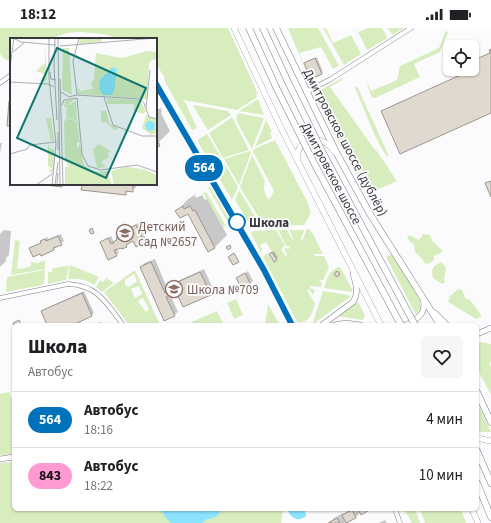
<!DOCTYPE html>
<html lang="ru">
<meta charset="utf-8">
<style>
body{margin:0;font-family:"Source Sans 3",sans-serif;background:#f6f6f6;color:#202124;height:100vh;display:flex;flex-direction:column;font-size:15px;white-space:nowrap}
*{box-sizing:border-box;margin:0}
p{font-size:13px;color:#757577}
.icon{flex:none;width:22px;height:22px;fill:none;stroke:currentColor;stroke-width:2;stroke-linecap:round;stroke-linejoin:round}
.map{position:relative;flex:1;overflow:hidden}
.details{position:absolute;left:12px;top:295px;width:467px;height:188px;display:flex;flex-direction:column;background:#fff;border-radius:6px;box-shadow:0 1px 3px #0004}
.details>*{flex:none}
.badge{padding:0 8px;border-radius:13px;font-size:14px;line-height:26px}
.fabs{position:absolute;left:443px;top:12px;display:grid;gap:8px}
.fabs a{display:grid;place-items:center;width:36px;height:36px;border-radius:6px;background:#fff;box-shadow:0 1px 3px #0004;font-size:20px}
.map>.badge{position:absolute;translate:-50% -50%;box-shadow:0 0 0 2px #fff}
.round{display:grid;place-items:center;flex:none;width:42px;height:42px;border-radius:6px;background:#f6f6f6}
.head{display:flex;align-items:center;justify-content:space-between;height:68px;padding:0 16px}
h1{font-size:19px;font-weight:800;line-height:30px}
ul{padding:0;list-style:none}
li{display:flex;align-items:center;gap:12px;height:56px;padding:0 16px;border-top:1px solid #e0e0e0}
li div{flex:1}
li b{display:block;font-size:15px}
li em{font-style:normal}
li .badge{min-width:44px;font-weight:700;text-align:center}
.status{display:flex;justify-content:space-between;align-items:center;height:28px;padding:0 20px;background:#fff;direction:ltr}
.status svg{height:11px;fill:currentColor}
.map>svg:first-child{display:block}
.green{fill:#d8edbe;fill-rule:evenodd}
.water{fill:#8be3fd}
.shadow{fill:#0003}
.building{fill:#dfd9cf;stroke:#9c968d}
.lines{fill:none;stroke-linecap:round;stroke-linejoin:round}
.minor-casing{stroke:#7b7c86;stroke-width:5}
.tertiary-casing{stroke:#7b7c86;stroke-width:6}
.secondary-casing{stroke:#7b7c86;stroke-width:6}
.trunk-casing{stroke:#7b7c86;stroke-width:7}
.minor{stroke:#fff;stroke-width:4}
.tertiary{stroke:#fff;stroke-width:5}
.secondary{stroke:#fff;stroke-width:5.5}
.trunk{stroke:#fff;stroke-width:6}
.trunk-bridge-casing{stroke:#7b7c86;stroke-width:7;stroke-linecap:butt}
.trunk-bridge{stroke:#fff;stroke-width:6}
.line-casing{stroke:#fff;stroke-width:9}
.line{stroke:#0072bc;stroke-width:6}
.stop-dot{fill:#fff;stroke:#0072bc;stroke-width:2}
.labels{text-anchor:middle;stroke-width:3.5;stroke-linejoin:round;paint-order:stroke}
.street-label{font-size:13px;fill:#37373c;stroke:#fbfbfd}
.stop-label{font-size:13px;font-weight:bold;fill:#37373c;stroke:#fbfbfd;text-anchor:start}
.education-label{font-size:13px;fill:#785e54;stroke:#fbfbfd;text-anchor:start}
.inset-road{fill:none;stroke:#adadb0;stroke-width:1}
.view{fill:#0f766e;fill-opacity:0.15;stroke:#0f766e;stroke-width:2}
.inset-edge{fill:none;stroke:#37373c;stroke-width:2}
</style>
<div class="status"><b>18:12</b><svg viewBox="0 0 49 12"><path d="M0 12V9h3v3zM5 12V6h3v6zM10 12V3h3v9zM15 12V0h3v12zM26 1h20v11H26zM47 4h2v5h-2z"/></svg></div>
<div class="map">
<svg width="491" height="495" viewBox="0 0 491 495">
<rect width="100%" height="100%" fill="#fbfbfd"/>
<path class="green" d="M0,0H228L258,66H256L257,69L237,82L184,72L197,100L192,102L164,52L165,50L156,36V11H121L103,6L80,4L67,5L49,11H11V33C6,33 3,30 0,26Z
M288,0H318L339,38L333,41L321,19L299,25L308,44L307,45Z
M323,0H326L333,15L351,7L361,26L344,37Z
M368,0H382L387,9L386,11L367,22L358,4Z
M387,0H404L393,7Z
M447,3L448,5L440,24L414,36L420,49L375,70H372L367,57L368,56L371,63L397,52L400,38L439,20L445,4Z
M342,50V52L330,59L375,122L377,123L397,153L374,163L368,155L364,157L339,116L314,67L315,65Z
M357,58L388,126V129C378,120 362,75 355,60Z
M258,71L264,87L239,83Z
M194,77L228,83L231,87L208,102L193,78Z
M238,85L264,90L252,121L236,92Z
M232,89L249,122L223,130L209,105Z
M266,92L272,104L270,105L272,110L255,119Z
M207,106L222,131L211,137L197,112Z
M275,112L307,173L311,185L304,197L264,198L240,159L252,127L265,153C263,159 264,167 269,172L274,163L253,124L254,121Z
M250,123L251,125L239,157L224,131Z
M223,133L238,159L232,172L212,138Z
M207,158L211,160L231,194L229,196Z
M239,162L260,197V198L252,199L250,197L235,172Z
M205,164L207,165L226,198L223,199L203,165Z
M307,201H309L313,206L323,226H314L315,228H324L329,239L324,251L319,253L322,255L321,259L310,258V260L315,262L313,267L309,261L307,262L315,276C312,286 310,295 297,294L263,229L267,225L273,234L277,232L266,214L260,217L262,221L261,225L251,205L253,203L276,202L285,218L281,221L286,229L287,227L284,221L286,220L289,221L290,219L286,218L278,202H287L293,212V210L289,202H303L304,203L301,211L302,213Z
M423,206L430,207L433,214L442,222L441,225L434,228V232L428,236L424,235L423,232L415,224L414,217L407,210L409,207L419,212Z
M15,212L20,213L17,240L21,241L31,238V234L37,235L45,232V241L11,247Z
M392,226L420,272V280L416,287L386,229Z
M442,234L446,240L444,250L445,254L442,256L433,250C431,241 432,238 442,234Z
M70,237L99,249L94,257C87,251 76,250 68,251Z
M67,238H69L66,252L48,256V244H52L53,240Z
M338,239L341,240L352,261V264L324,260C327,249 328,245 338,239Z
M45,242L44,255L42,257L6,264L7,249Z
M135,242L160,297H129L104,264ZM134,246L137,253L129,259L125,257V252ZM139,258L142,266L135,270L131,261ZM143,270L149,281L146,284L138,273Z
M106,250L114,255L102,264L96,259L100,252L103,254Z
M458,261L462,262L465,270L471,273L482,288L476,291L448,274L450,268Z
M323,263L349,267L350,269L312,297Z
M236,271L243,287L234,291L227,275Z
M358,274L365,287L363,292L337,288Z
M268,276L280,297H265Z
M217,283L224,297H185Z
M481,314L491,316V333L489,337L491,338V367L477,340V316Z
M9,364L14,376V426L0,427V366Z
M477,378L480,380L491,404H481L477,405Z
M14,434V481H283L281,495H0V435Z
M404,481H415L420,495H412Z
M420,481H461L466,495H425Z"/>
<path class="water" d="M161,481H221C219,488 214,491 207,491L202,495H171L165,489Z
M287,481H305L306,488C298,495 291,490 287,481Z"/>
<path class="shadow" d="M317,29L323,44L321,45L306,35Z
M161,80L162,84L161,85L170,103L159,114L160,117L156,118V82Z
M0,115H2L0,125Z
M83,156H139L132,163L129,162L125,166Z
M195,167L196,170L202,167L205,172L207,171L227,207L215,219L209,222L188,185L177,183L188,171Z
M138,195L146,211L144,214L136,218L133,211L126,218L116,220L119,225L116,227L101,214L111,208L114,214L120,207L125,205L126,207L130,206L128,201Z
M4,202L11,203L9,227L6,230V233L0,239V206Z
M61,206L64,213L56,218L54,222L30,220L33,218L42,214L44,211L48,209V211Z
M274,223L278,230L276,231L270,226Z
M155,231L168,262L175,259L174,256L178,253L204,241L214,263L210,267L177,263L170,266L178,284L174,287L141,239L144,235Z
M248,243L253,253L243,260L238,250Z
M338,243L340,247L337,248L335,245Z
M84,263L94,285L92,287L70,297H48L42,283L45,281Z
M100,294L102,297H92Z
M349,481H370L361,484L356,489L347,494L346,493L344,495H329L334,490L343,485L344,487Z
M385,492L387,495H379Z"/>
<path class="building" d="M491,21V85L400,126L381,83L467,44L466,41H472V33L490,25L489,22Z
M315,30L322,46L311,51L304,35Z
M9,73H11V98H7Z
M156,110L160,118L156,119Z
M491,153V169L485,155Z
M37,156H62V159Z
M82,156H137L136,158L133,157V164L126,163V167L81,162Z
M183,178L184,181L190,178L193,183L195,182L215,220L208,224L188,186L180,190L175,183Z
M136,197L144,215L136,219L133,213L126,217L127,219L122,221V220L114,222L117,228L108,232L100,214L108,210L111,216L114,215L113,214L117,212L116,210L122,207L123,209L130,207L127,201Z
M92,200L94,205L91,206L89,202Z
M58,208L62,217L53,220L54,222L41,228L40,226L33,229L29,220L41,215L40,213L45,211L46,213Z
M230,217L231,220L228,222L226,219Z
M272,224L277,232L274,234L269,226Z
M234,225L239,234L233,237L228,229Z
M151,234L165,265L175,261L173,256L200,244L211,267L183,279L176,264L166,269L175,288L164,293L140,239Z
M334.5 246a2.5 2.5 0 1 1 5 0a2.5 2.5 0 1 1-5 0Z
M245,245L251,257L242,261L236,250Z
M82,265L92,288L73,297H47L41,283Z
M19,292L21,296L14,297V298L13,295Z
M358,481H371L361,487Z
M352,482L356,490L346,495L342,487Z
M337,490L340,495H328Z"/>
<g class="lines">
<g class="minor-casing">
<path id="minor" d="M0,55L11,47
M156,56L264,242L292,297
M306,64L331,51L411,0
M0,270L68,256C98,257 107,276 123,297
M395,481L400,495"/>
</g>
<g class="tertiary-casing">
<path id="tertiary" d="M435,285L447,297
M322,297L353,274C359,265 356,256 353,246
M334,297L346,295L360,297
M406,297C417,291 427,286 423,271
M477,306L491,300
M0,431L14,429"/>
</g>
<g class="secondary-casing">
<path id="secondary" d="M234,0L282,102L381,297
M298,130C296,117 310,108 322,113C328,115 331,120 335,124
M477,410L491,413
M472,481L478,495"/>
</g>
<g class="trunk-casing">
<path id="trunk" d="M249,0L276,59
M263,0L288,54
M276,0L336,124L370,186L440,297
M477,364L491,394
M477,423L491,455
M477,455L491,489"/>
</g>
<use href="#minor" class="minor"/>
<use href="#tertiary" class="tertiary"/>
<use href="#secondary" class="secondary"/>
<use href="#trunk" class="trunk"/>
<g class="trunk-bridge-casing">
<path id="trunk-bridge" d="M288,54L325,129L415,297
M276,59L314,135L401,297"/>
</g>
<use href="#trunk-bridge" class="trunk-bridge"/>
</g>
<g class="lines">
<g class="line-casing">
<path id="line" d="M156,56L264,242L292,297"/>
</g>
<use href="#line" class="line"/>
</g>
<defs>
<g id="school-ring" transform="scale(0.9)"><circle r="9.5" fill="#fbfbfd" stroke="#8d6e63" stroke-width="1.5"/><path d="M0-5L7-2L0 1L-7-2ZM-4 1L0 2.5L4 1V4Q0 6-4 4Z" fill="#8d6e63"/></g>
</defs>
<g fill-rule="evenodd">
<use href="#school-ring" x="125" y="205"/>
<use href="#school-ring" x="174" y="261"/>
</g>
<circle class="stop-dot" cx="237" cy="194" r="8"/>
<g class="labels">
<g class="street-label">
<text transform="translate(346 114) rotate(62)" y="5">Дмитровское шоссе (дублёр)</text>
<text transform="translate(332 145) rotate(62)" y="5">Дмитровское шоссе</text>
</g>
<g class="stop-label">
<text x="249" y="199">Школа</text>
</g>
<g class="education-label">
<text x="138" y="203">Детский<tspan x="138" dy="15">сад №2657</tspan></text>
<text x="187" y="266">Школа №709</text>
</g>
</g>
<g transform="translate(10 10)">
<rect width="147" height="147" fill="#fbfbfd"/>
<path d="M70,0H92L91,4L69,6ZM35,7L37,41L34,44L31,40L34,39V36L26,33L35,25ZM53,10H59L62,57L52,52ZM137,13L147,14V21L141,22L139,26L137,61L68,56L67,47L70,53L83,51L81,44L84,41L86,15L112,20ZM97,60L130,62L136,73L133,76L124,73V66H97ZM64,61L57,68L66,63L67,83L56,79L57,69H54L55,63ZM91,73H96L100,86L108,90L107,92L103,91L96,84L91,85ZM136,77L147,82L146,95L141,97L132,90ZM36,80H41L44,103H38H41ZM57,80L67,84L70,104H67V111L70,106L74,127L85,134L97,133L102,147H55V129H59L55,123L54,84ZM38,106L40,111H44V107V129L42,135L38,132L43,131L38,128ZM89,106L101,113L99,115L97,113L99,119L91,124L96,129L87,130L83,111ZM116,129L132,131L128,138L133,131L147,137V147H104L101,133Z" fill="#d8edbe"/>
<path d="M102,29L107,31L104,54L101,57H93L89,51L90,42ZM135 88a5 5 0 1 1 10 0a5 5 0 1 1-10 0Z" fill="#8be3fd"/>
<path class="inset-road" d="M3,0L11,4L46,7M39,0V40L46,106L42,147M45,0L44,29L47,82M48,0L50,147M50,8L146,0M3,14L14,5M0,29L4,0M40,34L41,41L46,42M50,41L53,147M0,44L38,46L44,49M51,54L59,59L66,57L130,61L134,65L139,79L147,81M67,57L63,23L69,0M94,59L103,87L132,98H147M67,60L72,116L78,128L91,132L127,127L147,134M52,67L54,62L67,60M136,70L140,32M48,94V112M0,116L17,111L20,107L46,104M26,147L42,136M45,147L48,124M47,147L48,135"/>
<path class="view" d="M47,10L136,50L96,140L7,100Z"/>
<rect width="147" height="147" class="inset-edge"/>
</g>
</svg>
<div class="fabs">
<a><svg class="icon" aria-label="locate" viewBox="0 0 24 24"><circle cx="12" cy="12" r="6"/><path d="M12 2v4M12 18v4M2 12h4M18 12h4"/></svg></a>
</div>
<b class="badge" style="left:204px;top:140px;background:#0072bc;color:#fff">564</b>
<section class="details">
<div class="head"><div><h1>Школа</h1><p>Автобус</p></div><a class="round"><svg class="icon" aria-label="heart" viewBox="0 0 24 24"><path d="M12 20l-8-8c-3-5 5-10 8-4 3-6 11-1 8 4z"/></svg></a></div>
<ul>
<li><span class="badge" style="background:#0072bc;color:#fff">564</span><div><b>Автобус</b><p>18:16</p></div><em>4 мин</em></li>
<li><span class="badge" style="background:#ff9ad2;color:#111">843</span><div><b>Автобус</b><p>18:22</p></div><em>10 мин</em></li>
</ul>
</section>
</div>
